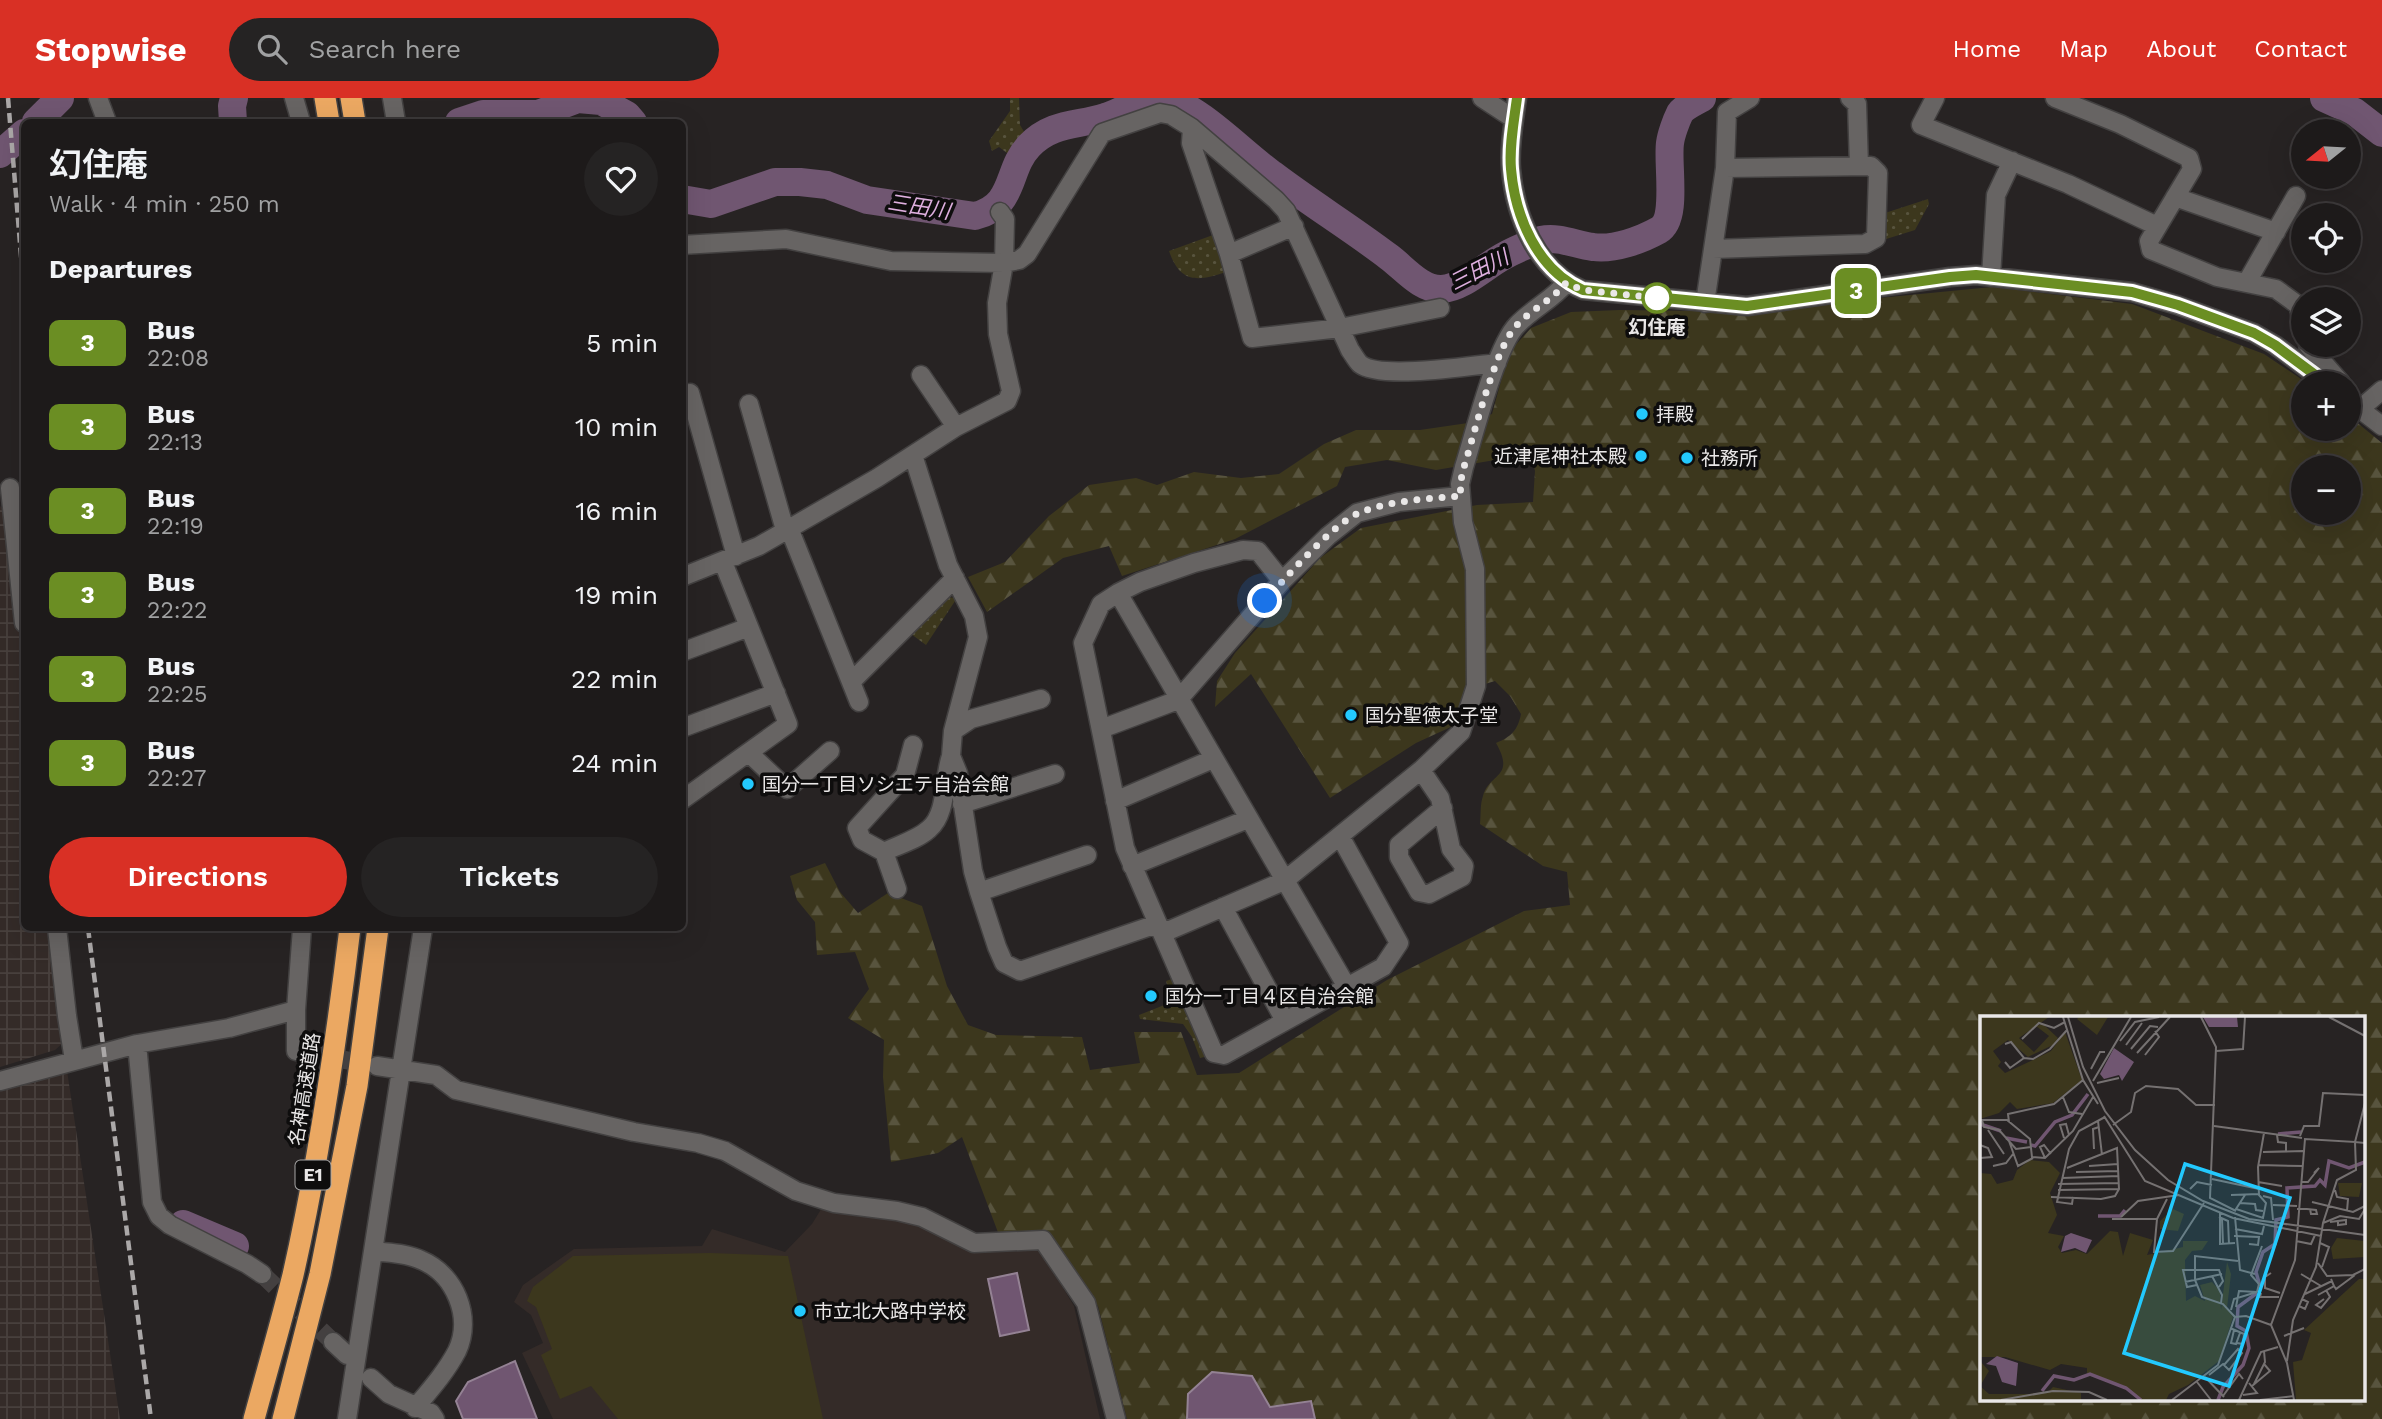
<!DOCTYPE html>
<meta charset="utf-8">
<style>
body{margin:0;font-family:"Work Sans","Noto Sans JP",sans-serif;background:#252323;color:#f1f3f6;height:100vh;display:flex;flex-direction:column;font-size:26px;white-space:nowrap}
*{box-sizing:border-box;margin:0}
p{font-size:23px;color:#a0a1a2}
.icon{flex:none;width:38px;height:38px;fill:none;stroke:currentColor;stroke-width:2;stroke-linecap:round;stroke-linejoin:round}
.map{position:relative;flex:1;overflow:hidden}
.side{position:absolute;left:21px;top:21px;width:665px;height:812px;display:flex;flex-direction:column;background:#1d1a1a;border-radius:10px;box-shadow:0 7px 28px #0002,0 0 0 2px #3b3839}
.side>*{flex:none}
.badge{padding:0 14px;border-radius:10px;font-size:24px;line-height:46px}
.needle{width:46px;rotate:252deg}
.buttons{position:absolute;left:2291px;top:21px;display:grid;gap:14px}
.buttons a{display:grid;place-items:center;width:70px;height:70px;border-radius:50%;background:#1d1a1a;box-shadow:0 7px 28px #0002,0 0 0 2px #3b3839;font-size:35px}
.you{position:absolute;width:35px;height:35px;margin:-18px;border:5px solid #fff;border-radius:50%;background:#1a73e8;box-shadow:0 0 0 10px #1a73e833}
.map>.badge{position:absolute;translate:-50% -50%;box-shadow:0 0 0 4px #fff}
h2{padding:0 28px;font-size:26px;line-height:63px}
.round{display:grid;place-items:center;flex:none;width:74px;height:74px;border-radius:37px;background:#252323}
.summary{display:flex;align-items:center;justify-content:space-between;height:119px;padding:0 28px}
h1{font-size:33px;font-weight:600;line-height:52px}
.button{display:flex;gap:14px;margin-top:auto;padding:14px 28px}
.button a{flex:1;height:80px;border-radius:42px;background:#d93025;color:#fff;font-size:28px;font-weight:600;line-height:80px;text-align:center}
.button a+a{background:#252323;color:#f1f3f6}
ul{padding:0;list-style:none}
li{display:flex;align-items:center;gap:21px;height:84px;padding:0 28px}
li div{flex:1}
li b{display:block;font-size:26px}
li em{font-style:normal}
li .badge{min-width:77px;font-weight:700;text-align:center}
header{display:flex;align-items:center;gap:42px;box-sizing:border-box;height:98px;padding:0 35px;background:#d93025;color:#fff}
header strong{font-size:33px}
nav{display:flex;gap:38px;margin-inline-start:auto;font-size:24px}
.search{width:490px;height:63px;background:#252323;display:flex;align-items:center;gap:18px;box-sizing:border-box;padding:0 24px;border-radius:38px;color:#a0a1a2;font-size:26px}
.map>svg:first-child{display:block}
.built{fill:#342b28}
.industrial{fill:url(#industrial-grid)}
.green{fill:#3c371d}
.forest{fill:url(#forest-firs);fill-rule:evenodd}
.park{fill:url(#park-dots)}
.water{fill:#705671;stroke:#948294;stroke-width:2}
.lines{fill:none;stroke-linecap:round;stroke-linejoin:round}
.stream{stroke:#948294;stroke-width:4.5}
.river{stroke:#705671;stroke-width:28}
.minor-tunnel{stroke:#444040;stroke-width:18;stroke-dasharray:18 9;stroke-linecap:butt}
.minor-casing{stroke:#434141;stroke-width:21}
.highway-casing{stroke:#434141;stroke-width:24}
.minor{stroke:#676463;stroke-width:18}
.highway{stroke:#eba862;stroke-width:21}
.rail{stroke:#aba8a8;stroke-width:4.5;stroke-dasharray:10 5;stroke-linecap:butt}
.line-casing{stroke:#fff;stroke-width:16}
.line{stroke:#6b8e23;stroke-width:10}
.walk{stroke:#e9e7e7;stroke-width:7;stroke-dasharray:0 12.6}
.stop-dot{fill:#fff;stroke:#6b8e23;stroke-width:3.5}
.poi-dot{fill:#23c9fe;stroke:#0e0d0d;stroke-width:2.5}
.labels{text-anchor:middle;stroke-width:7;stroke-linejoin:round;paint-order:stroke}
.shield{fill:#0e0d0d;stroke:#a7a6a6;stroke-width:2}
.shield-label{font-size:18px;font-weight:bold;fill:#e9e7e7}
.stop-label{font-size:19px;font-weight:bold;fill:#e9e7e7;stroke:#0e0d0d}
.poi-label{font-size:19px;fill:#e9e7e7;stroke:#0e0d0d;text-anchor:start}
.street-label{font-size:19px;fill:#e9e7e7;stroke:#0e0d0d}
.water-label{font-size:21px;font-style:italic;fill:#deafdf;stroke:#0e0d0d}
.inset-river{fill:none;stroke:#705671;stroke-width:3.5}
.inset-road{fill:none;stroke:#757171;stroke-width:2}
.view{fill:#23c9fe;fill-opacity:0.15;stroke:#23c9fe;stroke-width:3.5}
.inset-edge{fill:none;stroke:#e9e7e7;stroke-width:3.5}
</style>
<header>
<strong>Stopwise</strong>
<div class="search"><svg class="icon" aria-label="search" viewBox="0 0 24 24"><circle cx="10" cy="10" r="6"/><path d="M15 15l6 6"/></svg>Search here</div>
<nav><a>Home</a><a>Map</a><a>About</a><a>Contact</a></nav>
</header>
<div class="map">
<svg width="2382" height="1321" viewBox="0 0 2382 1321">
<defs>
<pattern id="industrial-grid" width="8" height="8" patternUnits="userSpaceOnUse" patternTransform="scale(1.75)"><rect width="8" height="8" fill="#342b28"/><path d="M0 4h8M4 0v8" fill="none" stroke="#48403d"/></pattern>
<pattern id="forest-firs" width="22" height="20" patternUnits="userSpaceOnUse" patternTransform="scale(1.75)"><rect width="22" height="20" fill="#3c371d"/><path d="M5 1l3.5 6h-7zM16 11l3.5 6h-7z" fill="#58543e"/></pattern>
<pattern id="park-dots" width="8" height="8" patternUnits="userSpaceOnUse" patternTransform="scale(1.75)"><rect width="8" height="8" fill="#3c371d"/><path d="M2 2h.1M6 6h.1" fill="none" stroke="#58543e" stroke-width="1.8" stroke-linecap="round"/></pattern>
</defs>
<rect width="100%" height="100%" fill="#272323"/>
<path class="built" d="M823,1108L903,1119L974,1151L1037,1147L1074,1208L1100,1321H553L522,1255L543,1245L531,1217L514,1204L523,1187L574,1151L702,1148L712,1131L785,1154L812,1126Z"/>
<path class="industrial" d="M0,408L8,416L24,563V830H53L66,942L55,952L0,969Z
M67,973L120,1321H0V993Z"/>
<path class="green" d="M710,1155L788,1158L823,1321H618L591,1288L560,1301L541,1257L552,1251L536,1209L527,1203L533,1189L573,1158Z"/>
<path class="forest" d="M1992,189L2132,206L2264,256L2307,285H2303V331H2348L2349,318L2382,345V1321H1127L1098,1208L1045,1132L999,1137L962,1039L938,1055L891,1064L883,979L884,942L848,920L869,891L855,854L817,857L815,824L797,802L790,778L825,765L840,794L858,815L888,795L922,808L947,888L968,927L996,937L1082,939L1090,972L1140,965L1134,934H1181L1197,977L1239,975L1387,882L1524,813L1570,807L1567,774L1543,768L1480,726C1481,717 1480,706 1483,698C1489,675 1516,680 1496,645C1511,639 1518,632 1521,616L1510,598L1495,583L1465,592L1453,628L1416,645L1330,700L1251,576L1215,609L1217,583L1235,555L1320,460L1361,430L1477,407L1533,404L1535,373L1531,356L1436,372L1387,362L1345,369L1337,388L1235,441L1122,478L1109,448L1063,460L987,514L968,479L1005,464L1049,418L1089,387L1136,380L1157,387L1194,374L1241,380L1279,376L1324,346L1356,332H1420L1468,325L1492,316L1509,254L1531,230L1571,214L1620,212L1773,214L1879,200ZM2303,369H2348V415H2303ZM1981,920H2363V1302H1981Z"/>
<path class="park" d="M1010,0H1019L1020,27L1029,42L1011,58L999,49L992,53L989,43L1010,13Z
M1928,101L1929,106L1915,132L1883,142L1885,115Z
M1213,137L1226,174C1197,184 1180,185 1169,153Z
M945,499L957,500L926,547L911,536Z
M1178,879L1213,957L1200,960L1192,939L1183,926L1140,921L1139,917L1172,904L1166,883Z"/>
<path class="water" d="M1017,1175L1029,1232L1000,1238L988,1181Z
M515,1263L537,1321H463L456,1303L468,1284Z
M1212,1274L1252,1278L1270,1309L1311,1303L1315,1321H1187L1188,1296Z"/>
<g class="lines">
<path class="stream" d="M682,108L711,106"/>
<path class="river" d="M1165,0C1202,11 1240,53 1272,76C1310,105 1351,130 1389,159C1404,170 1421,192 1442,191C1464,189 1484,169 1502,159C1514,152 1529,146 1541,142C1559,138 1576,147 1593,149C1614,152 1641,142 1659,132C1678,121 1667,66 1670,45C1671,37 1676,23 1680,15C1684,9 1695,4 1702,0
M2324,0L2355,14L2382,35
M36,24L60,0
M233,24L232,8L234,0
M459,24L483,16H538L578,1L601,3L627,17L633,24
M0,56L24,35
M682,101L711,106L775,84H800L827,87L867,102L975,118C1016,108 1006,72 1029,48C1052,24 1077,28 1105,19C1122,14 1137,2 1155,0
M183,1126L235,1148"/>
<path class="minor-tunnel" d="M311,956L373,967
M262,1176L333,1244"/>
<g class="minor-casing">
<path id="minor" d="M98,0L107,24
M294,0L301,24
M392,0L396,24
M1482,0L1514,21
M1517,0C1514,23 1509,48 1511,71C1515,118 1537,173 1583,192L1747,208L1950,179L1976,177L2132,194L2177,207L2254,235L2275,247L2326,285
M1850,0L1857,6L1859,68
M1935,0L1921,27L2068,86L2157,128
M2055,0L2120,26L2189,60L2192,71L2149,143L2151,152L2217,179L2276,191L2298,207L2303,226
M1192,30L1191,45L1229,156L1252,240L1340,230L1440,210
M2175,99L2276,134
M682,147L786,141L891,163L1004,165L1019,162L1027,156L1102,35L1160,15L1171,17L1192,30L1276,102L1286,113L1350,252C1353,256 1356,262 1360,266C1380,282 1469,268 1497,265
M1713,151L1865,146L1876,140L1878,75L1871,68L1725,70
M1229,156L1294,128
M1991,179L1996,97L2012,63
M2247,184L2296,98
M1705,205L1725,70L1727,14L1750,0
M2308,247L2341,285
M921,277L956,329
M690,295L736,458
M2348,302L2382,328
M749,306L785,432
M2360,311L2382,292
M913,357L948,467L974,518L978,539L953,633L951,658L958,675L973,773L979,794L997,849L1004,865L1020,873L1151,828L1170,832L1284,783L1421,672L1461,634L1476,588L1475,471L1463,424L1460,386L1464,369C1474,337 1496,248 1517,227C1532,211 1552,202 1566,185
M10,390L24,525
M789,430L859,604
M682,479L759,448L877,380L956,329L1007,303L1011,293L998,236L997,205L1004,165L1005,121L1000,114
M1282,483L1258,453L1243,452L1194,465L1140,484L1118,495L1101,506L1083,545L1125,750L1214,955L1224,957L1383,869L1399,845L1340,738
M1118,495L1347,889
M682,554L749,529
M851,584L955,480
M682,630L776,595
M1101,631L1178,602L1282,483L1328,438L1357,415L1399,404L1460,398
M953,633L971,621L1041,601
M749,655L787,691L830,653
M1421,672L1440,700L1451,751L1464,768L1462,779L1429,796L1419,794L1399,759V747L1443,710
M682,702L788,626L723,464
M1115,703L1213,661
M962,706L1055,676
M884,754C898,747 917,742 929,731C948,715 943,680 951,658
M1132,768L1248,721
M897,791L884,754L862,742L857,730L905,677L913,647
M979,794L1087,757
M1223,809L1285,923
M57,830L67,918L74,962
M296,912V953L311,956
M137,946L152,1104L159,1118L170,1127L247,1166L262,1176
M377,968L436,977L456,992L634,1034L698,1045L725,1053L796,1093L834,1105L897,1113L922,1119L974,1145L1043,1142L1086,1205L1116,1321
M0,983L137,946L229,930L296,912L302,830
M373,1153C388,1155 407,1155 421,1162C455,1176 473,1219 457,1253C446,1274 430,1292 415,1310
M333,1244L347,1257
M371,1280L389,1296L431,1315L435,1321
M347,1321L423,830"/>
</g>
<g class="highway-casing">
<path id="highway" d="M325,0L329,24
M351,0L355,24
M254,1321C267,1273 281,1225 293,1177C319,1062 336,946 350,830
M283,1321L320,1176L357,988L378,830"/>
</g>
<use href="#minor" class="minor"/>
<use href="#highway" class="highway"/>
<path class="rail" d="M8,0L24,194
M88,830L151,1321"/>
</g>
<g class="lines">
<g class="line-casing">
<path id="line" d="M1517,0C1514,23 1509,48 1511,71C1515,118 1537,172 1583,192L1747,208L1950,179L1976,177L2132,194L2178,207L2254,235L2275,247L2326,285"/>
</g>
<use href="#line" class="line"/>
<path class="walk" d="M1265,503C1284,481 1334,425 1359,415C1391,402 1427,401 1461,398L1460,386L1464,369C1474,337 1496,247 1517,227C1532,211 1552,202 1566,185L1583,192L1657,200"/>
</g>
<circle class="stop-dot" cx="1657" cy="200" r="14"/>
<g class="poi-dot">
<circle cx="1642" cy="316" r="7"/>
<circle cx="1641" cy="358" r="7"/>
<circle cx="1687" cy="360" r="7"/>
<circle cx="1351" cy="617" r="7"/>
<circle cx="748" cy="686" r="7"/>
<circle cx="1151" cy="898" r="7"/>
<circle cx="800" cy="1213" r="7"/>
</g>
<g class="labels">
<rect class="shield" x="295.5" y="1062.5" width="35" height="29" rx="5"/>
<g class="shield-label">
<text x="313" y="1083">E1</text>
</g>
<g class="stop-label">
<text x="1657" y="236">幻住庵</text>
</g>
<g class="poi-label">
<text x="1656" y="323">拝殿</text>
<text x="1627" y="365" text-anchor="end">近津尾神社本殿</text>
<text x="1701" y="367">社務所</text>
<text x="1365" y="624">国分聖徳太子堂</text>
<text x="762" y="693">国分一丁目ソシエテ自治会館</text>
<text x="1165" y="905">国分一丁目４区自治会館</text>
<text x="814" y="1220">市立北大路中学校</text>
</g>
<g class="street-label">
<text transform="translate(304 991) rotate(-81)" y="7">名神高速道路</text>
</g>
<g class="water-label">
<text transform="translate(919 109) rotate(9)" y="7">三田川</text>
<text transform="translate(1479 172) rotate(-27)" y="7">三田川</text>
</g>
</g>
<g transform="translate(1980 918)">
<rect width="385" height="385" fill="#272323"/>
<path d="M128,1L117,19L97,3L99,1ZM193,193L204,198L198,215L180,213V205Z" fill="#3c371d"/>
<path d="M0,1H69L39,22L54,36L69,20L56,10L63,8L78,22L73,29L48,41L28,24L13,35L21,46L18,50L25,57L55,43L71,35L85,16L102,64L73,87L37,93L30,86L19,97L0,103ZM50,144L69,146L80,157L70,177L77,199L68,217L84,220L78,231L82,237L96,234L107,238L130,215L138,216L143,240L150,217L173,224L167,239L203,231V225H228L222,234L212,235L205,244L206,285L215,280L225,285L220,269L232,266L240,275L241,294L247,246L251,258L247,292L253,301L239,345L208,369L189,378L186,384H162L144,370L107,357V352L81,348L70,354L25,341H0V157L11,158L17,168L33,164L37,154ZM379,263H385V384H316L313,346L322,344L331,317L324,314ZM1,346L9,355L0,370L9,378H48L68,376L73,371L101,377V384H0V352Z" fill="#3c371d"/>
<path d="M358,167H382L379,181L360,180ZM357,222L385,225V241L353,243L351,232Z" fill="#3c371d"/>
<path d="M223,1H257L258,11H229ZM134,32L154,46L142,65L139,59L124,63L120,58ZM91,217L112,224L106,237L95,232L81,236L85,220ZM17,340L38,347L36,370L22,366L16,350L6,348Z" fill="#705671"/>
<path class="inset-river" d="M0,108L21,115M298,118L321,116M26,122L47,126M51,129L55,130L75,106L92,99L108,78M118,200H140L145,194M280,270L276,256L283,236L295,228L296,204L308,201L307,172L335,170L340,164L345,169L349,145L369,152L385,146M62,375L74,360L94,364L110,358L146,372L161,384M238,384L243,371L263,349L269,332L266,315L257,310L258,291L277,277"/>
<path class="inset-road" d="M83,1L103,64L118,88M88,1L103,51L125,95L155,134L188,164L223,185L269,203L385,219M221,1L236,31L230,182L256,195M349,1L385,20M42,23L59,7L74,12L85,6M140,25L155,6L179,1M25,28L31,26L44,42L53,43L70,33L87,14M146,29L162,7M151,33L170,10L178,11M236,35L263,33L265,1M157,37L190,1M165,39L179,21L175,15M25,46L30,52L44,42M111,53L120,36H125M113,65L151,1M117,67L139,62M83,81L89,96L102,98M124,100L165,165L253,202L341,220M0,104H27L50,123L52,141L65,142L93,115L113,81M2,104L4,111L19,114L36,133L51,131M118,105L122,139M29,106L28,98L74,88L103,64M133,109L151,96L155,77L166,70L198,73L216,89H235M234,110L322,122M8,114L24,138M297,119L298,126L306,127V135M320,120L324,110H339L343,77L385,79M84,122L80,109L86,108L89,119M29,125L38,150L53,142M0,129L8,132L12,141L0,142M114,133L113,113L119,111M283,136L323,135M65,142L60,131L64,129L71,138M279,149L322,150M13,150L26,147L33,138M109,150L138,148M96,156L138,155M82,162L139,160M232,163L279,173M278,166L302,170M321,166H328L339,152L334,157M78,168L139,167M210,173L217,166L232,169M78,174L139,173M355,174L357,181L368,183L367,195M251,179L279,178M265,179L256,193L283,202L286,187L279,179L278,151L284,117M283,180L291,182L293,204M71,181L121,183L135,180L139,173L137,132L87,152M93,181L92,188L77,186L89,133L99,115L125,101M332,186L373,196L385,190M260,187L275,188L276,194L283,195M293,189L317,190M317,193H327L336,194L337,198H331L330,193M240,197V228L255,227M141,201L158,185L199,179M239,201L248,205L249,228M255,201L260,254L275,258M132,203H177L187,183M177,203L174,236L193,235L224,187M242,203L243,228M350,206L366,204V208L358,209V205M343,207L360,200L379,203L385,193M255,213L282,218L284,210M254,220L279,221L278,229L269,228M316,225L331,228L335,219M340,227L349,231L342,251M338,247L347,260L373,259L385,253M291,257L285,261V272L300,277M321,258L341,270M232,260L242,279L241,287M205,266L242,258M217,269L207,271L203,254H239L243,265L239,271M354,270L356,273L375,259M277,276L279,268L271,259L282,230M281,277L280,281H299M325,278L352,265M338,279L354,270L351,263M344,283L336,289L341,292L350,281L346,274M319,290L325,293L328,286L322,283M256,291L259,275L277,276M251,294L254,283L277,276M255,301L243,288L222,281L215,264V240L258,245M250,312L264,318L263,328L257,327M254,314L251,327L256,328L260,317M304,320L324,312M307,345L313,304L336,251L343,207L357,164L376,154L375,126L385,127M229,359L243,348L249,354L262,337L258,333L244,349M225,361L244,381M217,366L231,384M274,368L285,346L284,335M272,370L290,355L284,348M263,379L277,377L269,367M243,380L259,358L263,363M21,384L73,375L109,376L127,384M192,384L238,349L255,301L266,300L291,309M259,384L281,336L298,331M280,384L314,380M314,384L307,347L291,309L315,244L325,123L375,126L385,87"/>
<path class="view" d="M205,148L310,182L249,370L144,337Z"/>
<rect width="385" height="385" class="inset-edge"/>
</g>
</svg>
<div class="buttons">
<a><svg class="needle" viewBox="-14 -14 28 28"><path d="M0-13l5 13h-10z" fill="#e53935"/><path d="M0 13l5-13h-10z" fill="#a0a1a2"/></svg></a>
<a><svg class="icon" aria-label="locate" viewBox="0 0 24 24"><circle cx="12" cy="12" r="6"/><path d="M12 2v4M12 18v4M2 12h4M18 12h4"/></svg></a>
<a><svg class="icon" aria-label="layers" viewBox="0 0 24 24"><path d="M12 4l9 5-9 5-9-5zM3 14l9 5 9-5"/></svg></a>
<a>+</a>
<a>−</a>
</div>
<div class="you" style="left:1265px;top:503px"></div>
<b class="badge" style="left:1856px;top:193px;background:#6b8e23;color:#fff">3</b>
<section class="side">
<div class="summary"><div><h1>幻住庵</h1><p>Walk · 4 min · 250 m</p></div><a class="round"><svg class="icon" aria-label="heart" viewBox="0 0 24 24"><path d="M12 20l-8-8c-3-5 5-10 8-4 3-6 11-1 8 4z"/></svg></a></div>
<h2>Departures</h2>
<ul>
<li><span class="badge" style="background:#6b8e23;color:#fff">3</span><div><b>Bus</b><p>22:08</p></div><em>5 min</em></li>
<li><span class="badge" style="background:#6b8e23;color:#fff">3</span><div><b>Bus</b><p>22:13</p></div><em>10 min</em></li>
<li><span class="badge" style="background:#6b8e23;color:#fff">3</span><div><b>Bus</b><p>22:19</p></div><em>16 min</em></li>
<li><span class="badge" style="background:#6b8e23;color:#fff">3</span><div><b>Bus</b><p>22:22</p></div><em>19 min</em></li>
<li><span class="badge" style="background:#6b8e23;color:#fff">3</span><div><b>Bus</b><p>22:25</p></div><em>22 min</em></li>
<li><span class="badge" style="background:#6b8e23;color:#fff">3</span><div><b>Bus</b><p>22:27</p></div><em>24 min</em></li>
</ul>
<div class="button"><a>Directions</a><a>Tickets</a></div>
</section>
</div>
